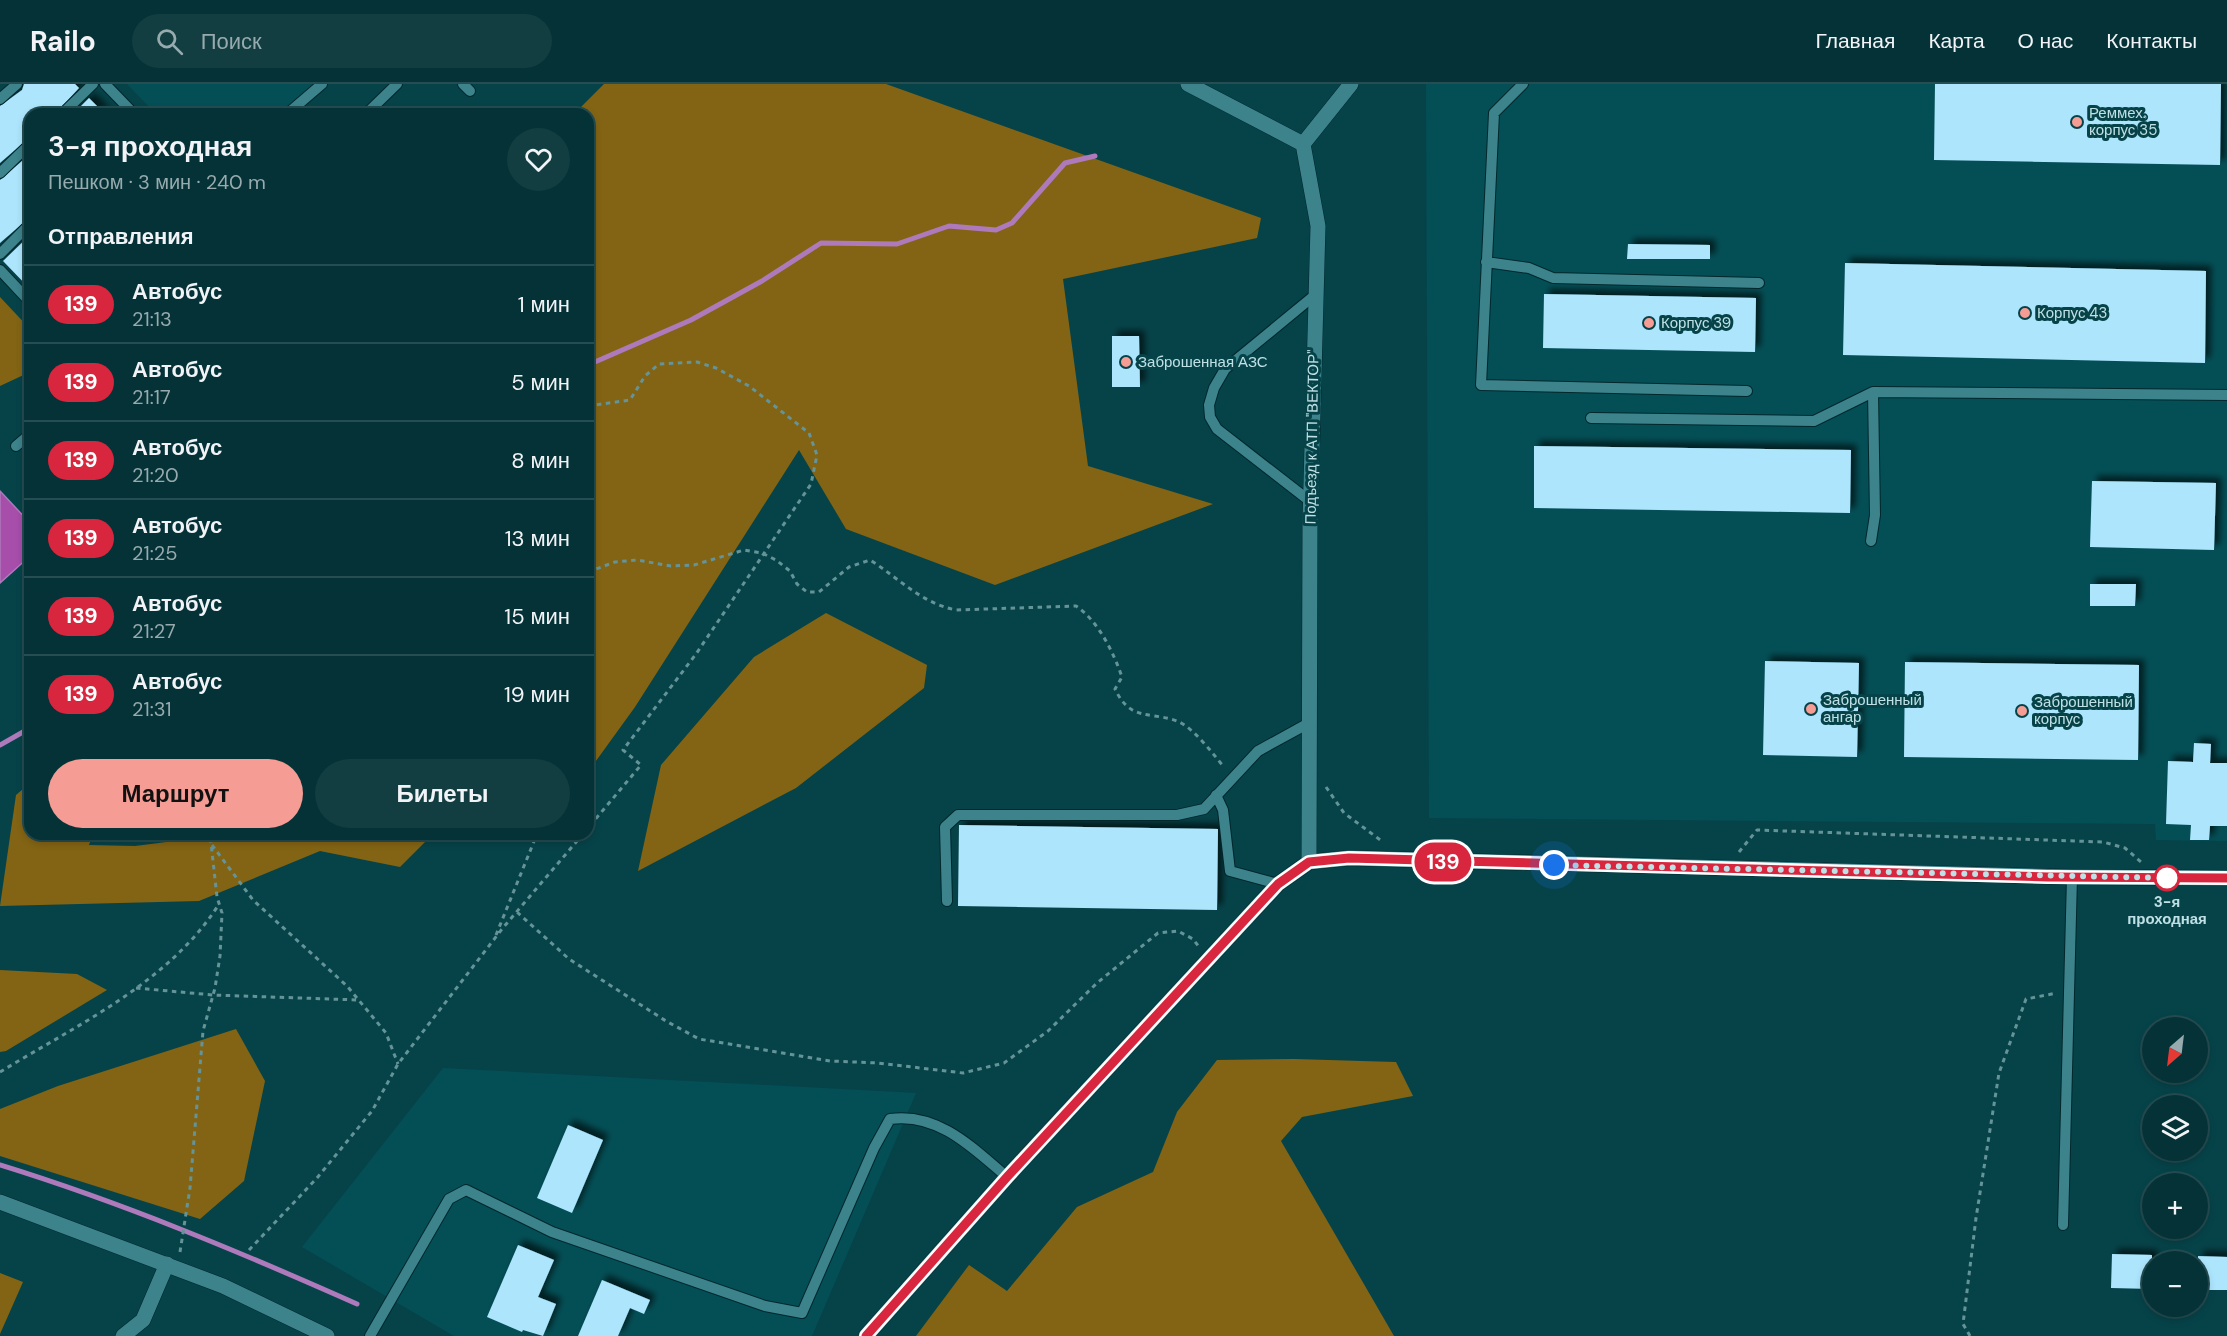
<!DOCTYPE html>
<html lang="ru">
<meta charset="utf-8">
<style>
body{margin:0;font-family:"DM Sans",sans-serif;background:#123e42;color:#f1f3f6;height:100vh;display:flex;flex-direction:column;font-size:22px;white-space:nowrap}
*{box-sizing:border-box;margin:0}
p{font-size:20px;color:#97aaad}
.icon{flex:none;width:33px;height:33px;fill:none;stroke:currentColor;stroke-width:2;stroke-linecap:round;stroke-linejoin:round}
.map{position:relative;flex:1;overflow:hidden}
.panel{position:absolute;left:24px;top:24px;width:570px;height:732px;display:flex;flex-direction:column;background:#043237;border-radius:18px;box-shadow:0 3px 9px #0003,0 0 0 2px #254d52}
.panel>*{flex:none}
.badge{padding:0 12px;border-radius:20px;font-size:21px;line-height:39px}
.needle{width:39px;rotate:208deg}
.controls{position:absolute;left:2142px;top:933px;display:grid;gap:12px}
.controls a{display:grid;place-items:center;width:66px;height:66px;border-radius:50%;background:#043237;box-shadow:0 3px 9px #0003,0 0 0 2px #254d52;font-size:30px}
.you{position:absolute;width:30px;height:30px;margin:-15px;border:4px solid #fff;border-radius:50%;background:#1a73e8;box-shadow:0 0 0 9px #1a73e833}
.map>.badge{position:absolute;translate:-50% -50%;box-shadow:0 0 0 3px #fff}
h2{padding:0 24px;font-size:22px;line-height:54px}
.round{display:grid;place-items:center;flex:none;width:63px;height:63px;border-radius:32px;background:#123e42}
.summary{display:flex;align-items:center;justify-content:space-between;height:102px;padding:0 24px}
h1{font-size:28px;font-weight:600;line-height:45px}
.primary-button{display:flex;gap:12px;margin-top:auto;padding:12px 24px}
.primary-button a{flex:1;height:69px;border-radius:36px;background:#f59c94;color:#111;font-size:24px;font-weight:600;line-height:69px;text-align:center}
.primary-button a+a{background:#123e42;color:#f1f3f6}
ul{padding:0;list-style:none}
li{display:flex;align-items:center;gap:18px;height:78px;padding:0 24px;border-top:2px solid #254d52}
li div{flex:1}
li b{display:block;font-size:22px}
li em{font-style:normal}
li .badge{min-width:66px;font-weight:700;text-align:center}
header{display:flex;align-items:center;gap:36px;box-sizing:border-box;height:84px;padding:0 30px;background:#043237;border-bottom:2px solid #254d52}
header strong{font-size:28px}
nav{display:flex;gap:33px;margin-inline-start:auto;font-size:21px}
.search{width:420px;height:54px;background:#123e42;display:flex;align-items:center;gap:15px;box-sizing:border-box;padding:0 21px;border-radius:33px;color:#97aaad;font-size:22px}
.map>svg:first-child{display:block}
.built{fill:#044f56}
.forest{fill:#836414}
.water{fill:#a74eab;stroke:#ae7abc;stroke-width:1.5}
.lines{fill:none;stroke-linecap:round;stroke-linejoin:round}
.stream{stroke:#ae7abc;stroke-width:5}
.building{fill:#ade5fd;filter:url(#shadow)}
.lane-casing{stroke:#00272c;stroke-width:12}
.street-casing{stroke:#00272c;stroke-width:16}
.secondary-casing{stroke:#00272c;stroke-width:16}
.path{stroke:#649398;stroke-width:3;stroke-dasharray:4.5 4.5;stroke-linecap:butt}
.lane{stroke:#3c838c;stroke-width:10}
.street{stroke:#3c838c;stroke-width:15}
.secondary{stroke:#3c838c;stroke-width:15}
.line-casing{stroke:#fff;stroke-width:14}
.line{stroke:#d7263d;stroke-width:9}
.walk{stroke:#bfe0e5;stroke-width:6;stroke-dasharray:0 10.8}
.poi-dot{fill:#f59c94;stroke:#064349;stroke-width:2}
.stop-dot{fill:#fff;stroke:#d7263d;stroke-width:3}
.labels{text-anchor:middle;stroke-width:6;stroke-linejoin:round;paint-order:stroke}
.poi-label{font-size:15px;fill:#bfe0e5;stroke:#064349;text-anchor:start}
.street-label{font-size:15px;fill:#bfe0e5;stroke:#064349}
.stop-label{font-size:15px;font-weight:bold;fill:#bfe0e5;stroke:#064349}
</style>
<header>
<strong>Railo</strong>
<div class="search"><svg class="icon" aria-label="search" viewBox="0 0 24 24"><circle cx="10" cy="10" r="6"/><path d="M15 15l6 6"/></svg>Поиск</div>
<nav><a>Главная</a><a>Карта</a><a>О нас</a><a>Контакты</a></nav>
</header>
<div class="map">
<svg width="2227" height="1252" viewBox="0 0 2227 1252">
<defs>
<filter id="shadow"><feDropShadow dx="5.5" dy="-5.5" stdDeviation="3" flood-color="#0009"/></filter>
</defs>
<rect width="100%" height="100%" fill="#064349"/>
<path class="built" d="M127,0H320L290,30H156Z
M1426,0H2227V757L2156,756L2155,740L1429,734Z
M443,984L916,1009L812,1252H454L302,1163Z"/>
<path class="forest" d="M604,0H886L1261,134L1257,154L1063,195L1088,382L1213,420L995,501L846,445L799,366L635,623L588,688V30H574Z
M0,213L30,245V288L0,302Z
M826,529L927,581L924,604L796,704L638,787L661,681L754,573Z
M30,699V750H93L89,761L135,762L229,750H433L400,783L320,767L199,817L0,822L16,711Z
M0,886L77,890L107,906L6,967L0,968Z
M236,945L265,997L244,1097L200,1135L0,1072V1025L58,1002Z
M1294,975L1396,978L1413,1012L1302,1033L1281,1057L1394,1252H916L969,1181L1007,1207L1077,1123L1153,1088L1177,1028L1217,976Z
M0,1189L23,1198L0,1250Z"/>
<path class="water" d="M0,407L30,439V472L0,499Z"/>
<g class="lines">
<path class="stream" d="M588,281L691,236L762,197L821,159L897,160L949,142L996,146L1012,139L1065,79L1095,72
M0,661L30,644
M0,1081C123,1119 240,1168 357,1220"/>
</g>
<path class="building" d="M24,0H75L79,4L55,30H30V53L0,79V22L22,6Z
M1935,0H2221L2220,81L1934,76Z
M89,14L105,30H73Z
M30,70V133L0,159V96Z
M30,151V205L3,177Z
M1628,160L1710,161V175H1627Z
M1845,179L2206,187L2205,279L1843,271Z
M1544,210L1756,214L1755,268L1543,264Z
M1112,252H1139L1140,303H1112Z
M1534,362L1851,366L1850,429L1534,424Z
M2092,397L2216,399L2214,466L2090,463Z
M2090,500H2136L2135,522H2090Z
M1765,577L1859,579L1857,673L1763,671Z
M1905,578L2139,581L2138,676L1904,673Z
M2194,659L2211,660L2210,679H2227V742H2210L2209,756H2190L2191,741L2166,740L2168,677L2193,678Z
M959,741L1218,745L1217,826L958,822Z
M568,1041L603,1056L572,1129L537,1114Z
M518,1161L554,1176L538,1213L556,1220L543,1252L523,1246L522,1248L487,1233Z
M2112,1170L2152,1171V1205L2111,1204Z
M2198,1172L2227,1173V1206H2198Z
M602,1196L650,1216L644,1230L630,1224L618,1252H578Z"/>
<g class="lines">
<g class="lane-casing">
<path id="lane" d="M105,0L134,30
M463,0L470,7
M1523,0L1494,29L1481,301L1747,307
M0,15L17,0
M62,30L93,0
M287,30L322,0
M366,30L397,0
M0,89L30,60
M0,170L30,140
M1486,178L1529,184L1553,194L1759,199
M0,186L30,218
M1591,334L1814,337L1873,308L2227,311
M16,362L30,350
M1311,418L1217,345L1210,333L1209,321L1214,304L1225,285L1315,211
M1871,457L1875,431L1873,308
M1216,711L1223,726L1230,787L1278,800
M947,817L945,743L958,731H1177L1204,725L1258,667L1309,639
M2063,1141L2072,793
M370,1252L449,1115L466,1106L552,1148L765,1222L802,1229L874,1064L890,1035C938,1028 973,1064 1007,1093"/>
</g>
<g class="street-casing">
<path id="street" d="M1188,0L1303,60
M1303,60L1318,142L1310,437L1309,778
M1303,60L1351,0
M123,1252L143,1236L167,1180"/>
</g>
<g class="secondary-casing">
<path id="secondary" d="M0,1118L223,1202L327,1252
M866,1252L1007,1093L1278,800L1309,778L1349,774L2072,793L2227,794"/>
</g>
<path class="path" d="M588,322L630,316L645,292L659,280L697,278L716,284L749,302L809,349L817,371L811,400L696,570L623,666L641,681L588,744
M588,488L615,478L637,476L671,482L694,481L744,466L762,469L776,476L790,487L797,500L807,508H819L849,483L870,476C900,495 921,519 956,526L1076,522C1098,537 1113,567 1122,593L1115,605C1131,638 1149,627 1177,637C1193,643 1213,670 1224,683
M1326,703L1344,729L1383,758
M212,761L253,816L347,902L386,949L398,980
M1739,768L1757,746L2103,758L2125,764L2141,778
M517,828L569,875L666,937L699,955L830,977L878,979L963,989L1004,979L1048,947L1097,899L1158,849L1178,847L1193,855L1199,863
M496,851L537,750
M136,904L213,911L359,916
M0,988C77,941 170,898 219,820
M249,1166L317,1094L372,1027L398,980L502,845L583,750
M180,1168L190,1104L203,947L215,904L220,872L222,829L217,813L210,750
M1970,1252L1963,1240L1976,1134L1999,989L2026,915L2057,909"/>
<use href="#lane" class="lane"/>
<use href="#street" class="street"/>
<use href="#secondary" class="secondary"/>
</g>
<g class="lines">
<g class="line-casing">
<path id="line" d="M866,1252L1007,1093L1278,800L1309,778L1349,774L2048,793L2227,794"/>
</g>
<use href="#line" class="line"/>
<path class="walk" d="M1554,781L2167,794"/>
</g>
<g class="poi-dot">
<circle cx="2077" cy="38" r="6"/>
<circle cx="2025" cy="229" r="6"/>
<circle cx="1649" cy="239" r="6"/>
<circle cx="1126" cy="278" r="6"/>
<circle cx="1811" cy="625" r="6"/>
<circle cx="2022" cy="627" r="6"/>
</g>
<circle class="stop-dot" cx="2167" cy="794" r="12"/>
<g class="labels">
<g class="poi-label">
<text x="2089" y="34">Реммех.<tspan x="2089" dy="17">корпус 35</tspan></text>
<text x="2037" y="234">Корпус 43</text>
<text x="1661" y="244">Корпус 39</text>
<text x="1138" y="283">Заброшенная АЗС</text>
<text x="1823" y="621">Заброшенный<tspan x="1823" dy="17">ангар</tspan></text>
<text x="2034" y="623">Заброшенный<tspan x="2034" dy="17">корпус</tspan></text>
</g>
<g class="street-label">
<text transform="translate(1312 353) rotate(-89)" y="5">Подъезд к АТП "ВЕКТОР"</text>
</g>
<g class="stop-label">
<text x="2167" y="823">3-я<tspan x="2167" dy="17">проходная</tspan></text>
</g>
</g>
</svg>
<div class="controls">
<a><svg class="needle" viewBox="-14 -14 28 28"><path d="M0-13l5 13h-10z" fill="#e53935"/><path d="M0 13l5-13h-10z" fill="#97aaad"/></svg></a>
<a><svg class="icon" aria-label="layers" viewBox="0 0 24 24"><path d="M12 4l9 5-9 5-9-5zM3 14l9 5 9-5"/></svg></a>
<a>+</a>
<a>−</a>
</div>
<div class="you" style="left:1554px;top:781px"></div>
<b class="badge" style="left:1443px;top:778px;background:#d7263d;color:#fff">139</b>
<section class="panel">
<div class="summary"><div><h1>3-я проходная</h1><p>Пешком · 3 мин · 240 m</p></div><a class="round"><svg class="icon" aria-label="heart" viewBox="0 0 24 24"><path d="M12 20l-8-8c-3-5 5-10 8-4 3-6 11-1 8 4z"/></svg></a></div>
<h2>Отправления</h2>
<ul>
<li><span class="badge" style="background:#d7263d;color:#fff">139</span><div><b>Автобус</b><p>21:13</p></div><em>1 мин</em></li>
<li><span class="badge" style="background:#d7263d;color:#fff">139</span><div><b>Автобус</b><p>21:17</p></div><em>5 мин</em></li>
<li><span class="badge" style="background:#d7263d;color:#fff">139</span><div><b>Автобус</b><p>21:20</p></div><em>8 мин</em></li>
<li><span class="badge" style="background:#d7263d;color:#fff">139</span><div><b>Автобус</b><p>21:25</p></div><em>13 мин</em></li>
<li><span class="badge" style="background:#d7263d;color:#fff">139</span><div><b>Автобус</b><p>21:27</p></div><em>15 мин</em></li>
<li><span class="badge" style="background:#d7263d;color:#fff">139</span><div><b>Автобус</b><p>21:31</p></div><em>19 мин</em></li>
</ul>
<div class="primary-button"><a>Маршрут</a><a>Билеты</a></div>
</section>
</div>
